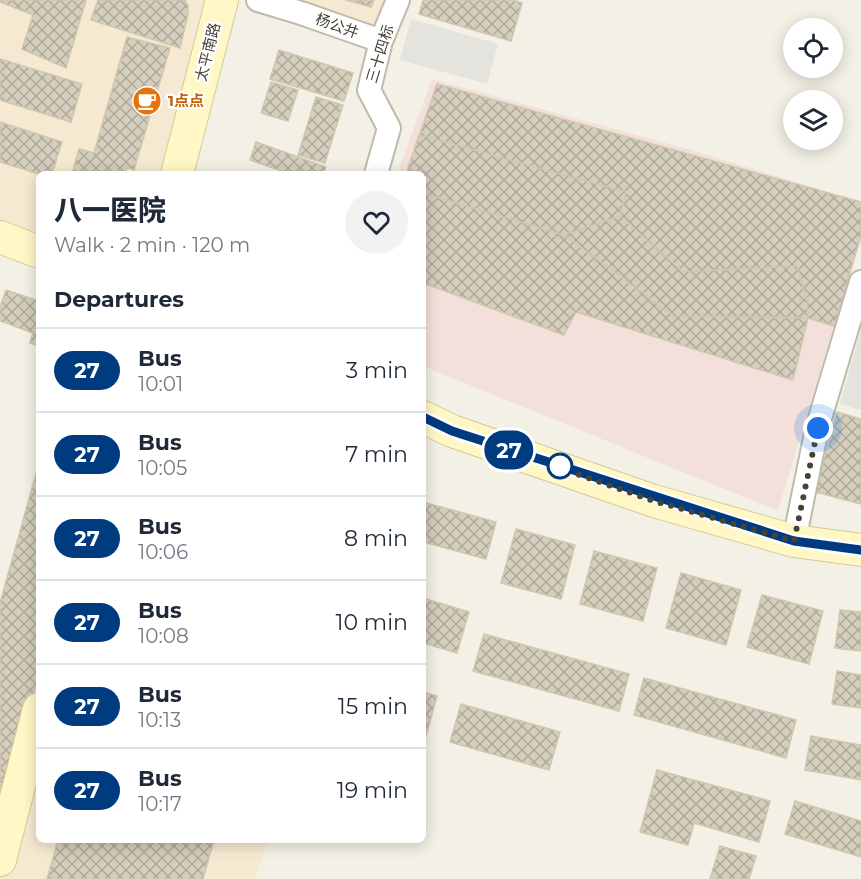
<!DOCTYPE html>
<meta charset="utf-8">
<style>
body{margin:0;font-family:Montserrat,"Noto Sans SC",sans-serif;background:#f2f2f3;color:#1f2937;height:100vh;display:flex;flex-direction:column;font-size:22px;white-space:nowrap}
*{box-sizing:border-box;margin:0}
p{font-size:20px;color:#747a83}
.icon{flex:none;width:33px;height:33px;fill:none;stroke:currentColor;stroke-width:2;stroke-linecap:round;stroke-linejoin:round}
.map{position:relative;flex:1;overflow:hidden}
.panel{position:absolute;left:36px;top:171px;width:390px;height:672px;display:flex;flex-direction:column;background:#fff;border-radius:9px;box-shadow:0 3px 15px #0003}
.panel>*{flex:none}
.badge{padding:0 12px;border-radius:20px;font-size:21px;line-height:39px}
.buttons{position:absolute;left:783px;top:18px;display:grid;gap:12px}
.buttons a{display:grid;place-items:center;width:60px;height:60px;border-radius:50%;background:#fff;box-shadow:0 3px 15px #0003;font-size:30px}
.you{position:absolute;width:30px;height:30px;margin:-15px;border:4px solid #fff;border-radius:50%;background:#1a73e8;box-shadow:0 0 0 9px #1a73e833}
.map>.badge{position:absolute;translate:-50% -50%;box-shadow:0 0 0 3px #fff}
h2{padding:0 18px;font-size:22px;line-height:54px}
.round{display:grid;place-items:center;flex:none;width:63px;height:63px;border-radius:32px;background:#f2f2f3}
.headline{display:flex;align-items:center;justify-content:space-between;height:102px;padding:0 18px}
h1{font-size:28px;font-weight:800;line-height:45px}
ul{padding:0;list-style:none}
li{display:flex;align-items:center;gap:18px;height:84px;padding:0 18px;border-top:2px solid #e0e1e3}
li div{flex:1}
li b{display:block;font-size:22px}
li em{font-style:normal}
li .badge{min-width:66px;font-weight:700;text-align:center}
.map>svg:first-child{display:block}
.commercial{fill:#f5ead1}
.medical{fill:#f4e0da}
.parking{fill:#e4e3de}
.building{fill:url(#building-cross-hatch);stroke:#d0c7af;stroke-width:1.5}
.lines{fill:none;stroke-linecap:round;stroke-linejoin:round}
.minor-casing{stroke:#bfbaa9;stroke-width:26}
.secondary-casing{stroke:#d4ca96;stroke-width:34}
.minor{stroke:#fff;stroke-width:22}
.secondary{stroke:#fff7c5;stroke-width:32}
.line-casing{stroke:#fff;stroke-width:14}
.line{stroke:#003b80;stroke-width:9}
.walk{stroke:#464236;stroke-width:6;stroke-dasharray:0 10.8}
.stop-dot{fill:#fff;stroke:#003b80;stroke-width:3}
.labels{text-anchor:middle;stroke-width:4.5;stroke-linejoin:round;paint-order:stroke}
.street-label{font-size:15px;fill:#464236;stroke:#fff}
.food-label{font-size:15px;font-weight:bold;fill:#c56008;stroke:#fff;text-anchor:start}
</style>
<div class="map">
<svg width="861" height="879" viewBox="0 0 861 879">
<defs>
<pattern id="building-cross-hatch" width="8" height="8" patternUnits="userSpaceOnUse" patternTransform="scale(1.5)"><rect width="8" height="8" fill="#d5cebc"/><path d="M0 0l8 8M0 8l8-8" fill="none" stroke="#afa99a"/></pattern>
</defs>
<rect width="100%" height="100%" fill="#f3f1e6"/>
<path class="commercial" d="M0,0H222L177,174H39V252L0,237Z
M258,0H398L381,41Z
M39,709V840H268L255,879H0V860Z"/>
<path class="medical" d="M432,79L688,149L861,202V236L778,511L423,366V174H397Z"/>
<path class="parking" d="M411,19L498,44L487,84L400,60Z
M861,329V410L840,404Z"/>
<path class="building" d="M0,0H86L66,68L22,49L33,15L0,2Z
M98,0H185L188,6V15L180,48L91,20Z
M346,0H374L371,7Z
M423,0H513L522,3L511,41L419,14Z
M127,37L170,48L134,170L127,167L125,173L117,171L116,174H72L79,149L94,153Z
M279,50L353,73L344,101L270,79Z
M0,59L82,84L71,122L0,100Z
M271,82L298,90L288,121L261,113Z
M437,84L861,202V236L834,326L808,318L793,380L576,312L564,335L423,283V174H406Z
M316,97L343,105L325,163L298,155Z
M0,122L62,142L52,174H39L0,162Z
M419,135L626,192L620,216L564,235L423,193V174H406Z
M256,142L326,167L323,174H290L250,160Z
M620,216L683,272L797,266L807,301L808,318L674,316L564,235Z
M6,290L39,301V346L30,343L33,333L0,321V307Z
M837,412L861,419V504L815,492Z
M39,463V675L0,815V603Z
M423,502L496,522L486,559L423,542Z
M516,529L575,545L561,599L501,583Z
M594,551L657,568L643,621L580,604Z
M681,573L741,590L726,645L666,628Z
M762,595L823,611L809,664L747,647Z
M423,598L469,612L457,653L423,643Z
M840,610L861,612V651L835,648Z
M484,634L629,674L619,711L473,671Z
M837,671L861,675V708L832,704Z
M644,678L796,720L786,758L634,715Z
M423,692L437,696L426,736L423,735Z
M461,704L560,732L549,770L450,742Z
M811,736L861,745V780L805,770Z
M657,770L770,801L759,842L694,823L688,845L640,832Z
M795,801L861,821V857L785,834Z
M58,840H214L203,879H47Z
M720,846L756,856L749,879H710Z"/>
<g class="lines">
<g class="minor-casing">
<path id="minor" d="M258,0L301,13L381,41
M376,174L389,128L369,90L381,41L398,0
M794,541L817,428L861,282"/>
</g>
<g class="secondary-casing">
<path id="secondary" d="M177,174L222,0
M0,237L39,252
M423,417L452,431L654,501L794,541L861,550
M0,860L39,709"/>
</g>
<use href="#minor" class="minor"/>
<use href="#secondary" class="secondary"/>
</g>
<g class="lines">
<g class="line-casing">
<path id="line" d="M423,417L452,431L794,541L861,550"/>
</g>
<use href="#line" class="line"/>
<path class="walk" d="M560,466H554L654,501L794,541L818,428"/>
</g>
<defs>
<g id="cafe-disc" transform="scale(1.5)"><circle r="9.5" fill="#e8710a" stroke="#fff"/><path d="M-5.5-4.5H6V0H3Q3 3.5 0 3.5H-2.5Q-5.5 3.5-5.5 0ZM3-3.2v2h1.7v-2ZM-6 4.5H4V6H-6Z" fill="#fff"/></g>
</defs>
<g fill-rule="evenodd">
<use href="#cafe-disc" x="147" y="101"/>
</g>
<circle class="stop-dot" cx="560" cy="466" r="12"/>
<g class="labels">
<g class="street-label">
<text transform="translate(337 26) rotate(20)" y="5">杨公井</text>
<text transform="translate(208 52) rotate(-76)" y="5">太平南路</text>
<text transform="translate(380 54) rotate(-73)" y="5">三十四标</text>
</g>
<g class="food-label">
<text x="168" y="106">1点点</text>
</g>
</g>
</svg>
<div class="buttons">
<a><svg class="icon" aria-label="locate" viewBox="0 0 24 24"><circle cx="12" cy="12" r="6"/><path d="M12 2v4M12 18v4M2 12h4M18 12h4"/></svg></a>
<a><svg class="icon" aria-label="layers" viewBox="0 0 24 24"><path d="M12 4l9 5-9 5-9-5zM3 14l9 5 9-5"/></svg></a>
</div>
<div class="you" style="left:818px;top:428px"></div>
<b class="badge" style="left:509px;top:450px;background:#003b80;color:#fff">27</b>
<section class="panel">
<div class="headline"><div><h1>八一医院</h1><p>Walk · 2 min · 120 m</p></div><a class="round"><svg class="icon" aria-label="heart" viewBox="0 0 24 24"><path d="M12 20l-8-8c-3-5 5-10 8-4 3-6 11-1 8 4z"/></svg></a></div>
<h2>Departures</h2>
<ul>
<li><span class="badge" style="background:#003b80;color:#fff">27</span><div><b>Bus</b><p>10:01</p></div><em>3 min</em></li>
<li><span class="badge" style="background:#003b80;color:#fff">27</span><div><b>Bus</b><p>10:05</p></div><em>7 min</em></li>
<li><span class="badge" style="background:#003b80;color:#fff">27</span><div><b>Bus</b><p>10:06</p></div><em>8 min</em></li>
<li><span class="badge" style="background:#003b80;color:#fff">27</span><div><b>Bus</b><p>10:08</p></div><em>10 min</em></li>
<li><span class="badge" style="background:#003b80;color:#fff">27</span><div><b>Bus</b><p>10:13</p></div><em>15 min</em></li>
<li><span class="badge" style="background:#003b80;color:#fff">27</span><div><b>Bus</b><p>10:17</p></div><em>19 min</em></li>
</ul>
</section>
</div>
